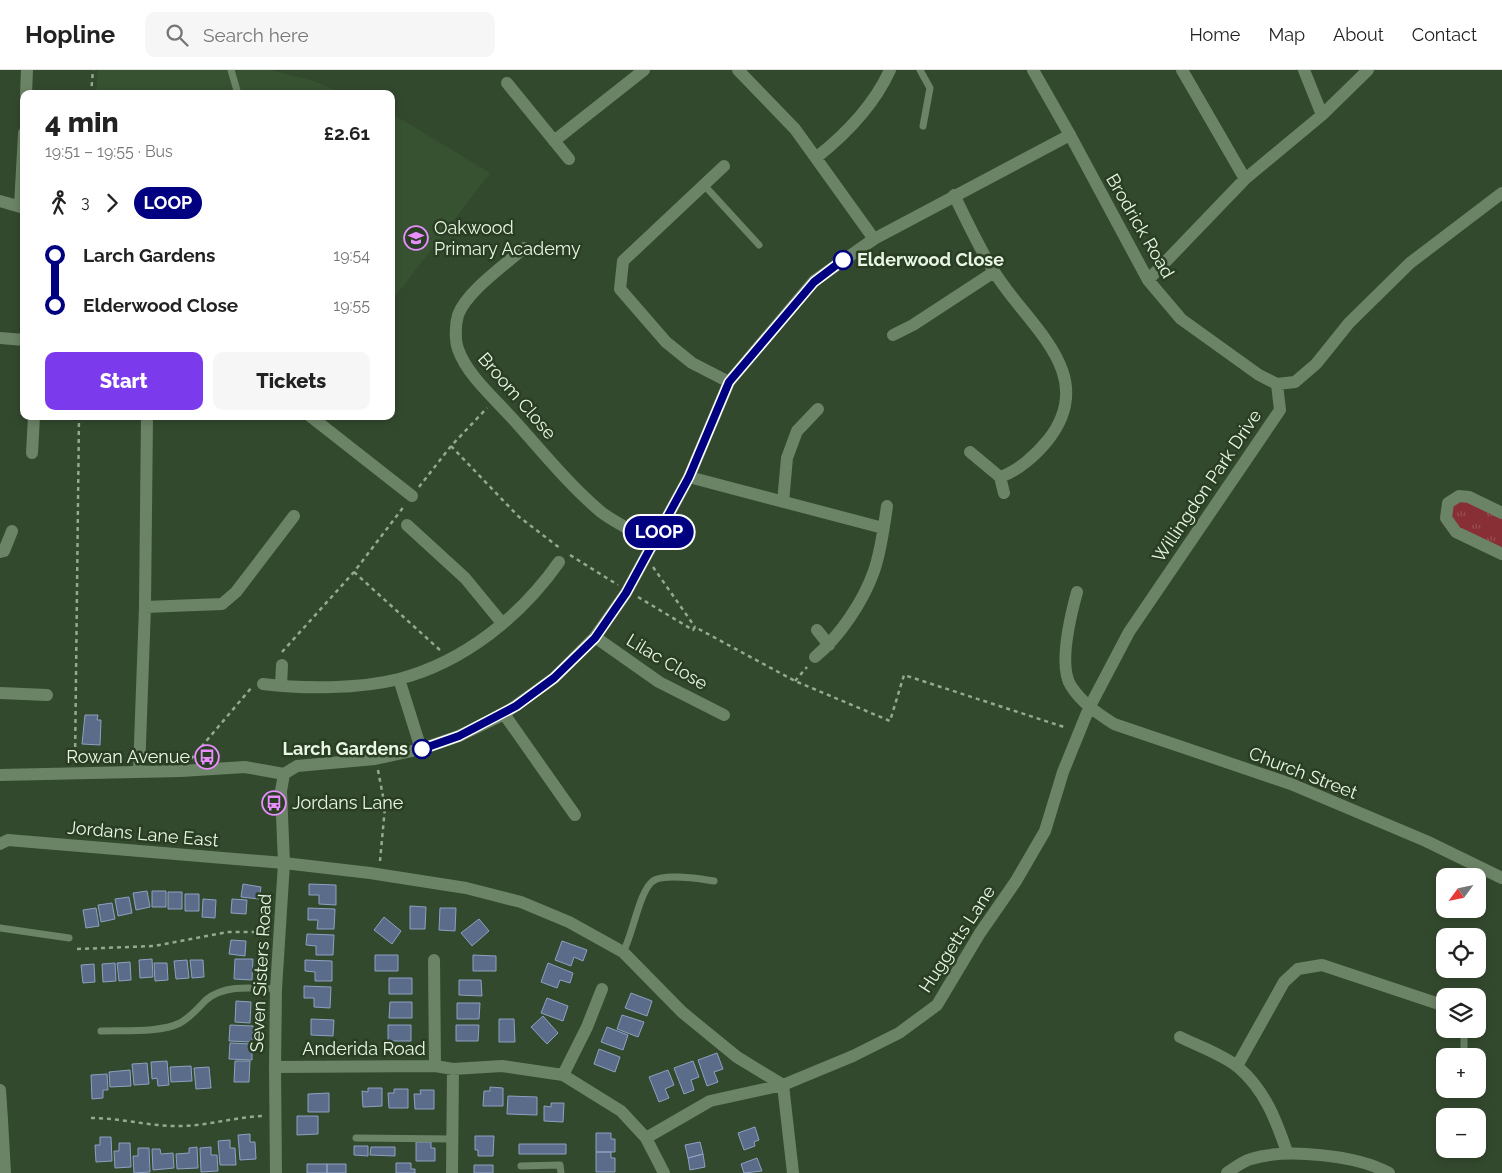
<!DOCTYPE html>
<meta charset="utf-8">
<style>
body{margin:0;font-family:Raleway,sans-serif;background:#f6f6f6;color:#222;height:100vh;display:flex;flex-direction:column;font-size:19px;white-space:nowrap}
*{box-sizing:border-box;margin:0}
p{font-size:16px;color:#767676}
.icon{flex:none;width:28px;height:28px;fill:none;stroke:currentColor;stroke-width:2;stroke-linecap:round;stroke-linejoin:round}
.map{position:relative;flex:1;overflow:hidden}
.drawer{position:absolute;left:20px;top:20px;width:375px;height:330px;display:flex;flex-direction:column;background:#fff;border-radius:10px;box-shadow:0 2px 8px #0003}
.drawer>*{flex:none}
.badge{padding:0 10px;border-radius:16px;font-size:18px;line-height:32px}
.needle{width:32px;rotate:237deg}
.tools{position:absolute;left:1436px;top:798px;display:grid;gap:10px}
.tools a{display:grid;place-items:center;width:50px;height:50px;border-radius:10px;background:#fff;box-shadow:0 2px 8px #0003;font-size:25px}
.map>.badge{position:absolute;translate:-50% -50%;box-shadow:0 0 0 2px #fff}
.legs{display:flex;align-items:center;gap:8px;height:55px;padding:0 25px;font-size:16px}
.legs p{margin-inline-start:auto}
.headline{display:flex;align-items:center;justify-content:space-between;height:85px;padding:0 25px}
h1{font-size:28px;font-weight:800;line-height:38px}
.action{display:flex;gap:10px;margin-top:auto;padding:10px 25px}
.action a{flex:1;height:58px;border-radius:10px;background:#7c3aed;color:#fff;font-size:20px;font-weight:800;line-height:58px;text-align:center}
.action a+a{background:#f6f6f6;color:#222}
ul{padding:0 25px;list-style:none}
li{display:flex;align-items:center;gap:18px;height:50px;font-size:19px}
li i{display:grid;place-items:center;width:8px;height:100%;margin:0 6px;background:currentColor}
li i::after{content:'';width:12px;height:12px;margin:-6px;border:4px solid;border-radius:50%;background:#fff}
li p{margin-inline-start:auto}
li:first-child i{background:linear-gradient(#0000 50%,currentColor 0)}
li:last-child i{background:linear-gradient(currentColor 50%,#0000 0)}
header{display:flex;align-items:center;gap:30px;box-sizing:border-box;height:70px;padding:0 25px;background:#fff;border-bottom:1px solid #e0e0e0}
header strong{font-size:24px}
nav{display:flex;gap:28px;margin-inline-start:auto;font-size:18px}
.search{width:350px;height:45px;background:#f6f6f6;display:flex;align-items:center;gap:12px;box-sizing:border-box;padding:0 18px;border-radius:10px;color:#767676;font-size:19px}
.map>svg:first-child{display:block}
.built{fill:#375231}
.grass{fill:url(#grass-tufts)}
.building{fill:#5a6c8a;stroke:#8da1c1}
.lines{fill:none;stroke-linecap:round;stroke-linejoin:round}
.path{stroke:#96a892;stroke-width:2.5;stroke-dasharray:4 4;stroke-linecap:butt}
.service{stroke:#6c8466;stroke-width:7}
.minor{stroke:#6c8466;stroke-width:12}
.tertiary{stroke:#6c8466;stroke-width:12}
.line-1-casing{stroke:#fff;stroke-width:11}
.line-1{stroke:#000080;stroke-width:8}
.stop-1-dot{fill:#fff;stroke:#000080;stroke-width:2.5}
.labels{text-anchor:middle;stroke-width:5;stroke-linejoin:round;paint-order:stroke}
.street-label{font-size:18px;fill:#e9f6e5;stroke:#293e23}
.poi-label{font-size:18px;fill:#e9f6e5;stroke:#293e23;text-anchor:start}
.stop-label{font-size:18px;font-weight:bold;fill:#e9f6e5;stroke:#293e23;text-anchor:start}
</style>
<header>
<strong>Hopline</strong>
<div class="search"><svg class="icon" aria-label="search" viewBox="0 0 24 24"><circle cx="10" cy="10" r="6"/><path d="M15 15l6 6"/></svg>Search here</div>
<nav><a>Home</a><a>Map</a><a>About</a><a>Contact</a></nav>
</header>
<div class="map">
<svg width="1502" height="1103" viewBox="0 0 1502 1103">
<defs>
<pattern id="grass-tufts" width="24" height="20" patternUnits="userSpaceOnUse" patternTransform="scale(1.25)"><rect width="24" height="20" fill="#872f35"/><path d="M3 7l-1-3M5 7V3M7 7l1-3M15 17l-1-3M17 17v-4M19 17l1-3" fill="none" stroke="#984e52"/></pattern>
</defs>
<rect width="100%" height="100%" fill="#33492e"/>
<path class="built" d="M98,0H270L314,11L344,24H96Z
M391,43L490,103L391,232Z"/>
<path class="grass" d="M1459,426L1502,443V484L1456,462L1448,433Z"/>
<path class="building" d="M85,645H98L97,650H101L100,675L82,674Z
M243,814L261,817L259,829L241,827Z
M309,814L336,815V835L319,834V825H309Z
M147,821L150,837L136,840L133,823Z
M152,821H166V837H152Z
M168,822H182V839H168Z
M185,824H199V841H185Z
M129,827L132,843L118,846L115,829Z
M203,829L216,830L215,848L202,847Z
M232,829L247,830L246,844L231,843Z
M112,833L115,849L101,852L98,835Z
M410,836L426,837L425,859H410Z
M96,838L99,856L86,858L83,840Z
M308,838L335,839L334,859H317L318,850H308Z
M440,838H456L455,861L439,860Z
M384,847L401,861L392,874L374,860Z
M479,849L489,861L472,876L461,863Z
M307,864L334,865L333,885H316V876L306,875Z
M231,870L246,871L245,886L229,884Z
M562,871L587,880L583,891L574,887L571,896L555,890Z
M375,885H398V901H375Z
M473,885L496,886V901H473Z
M152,889L153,907L140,908L139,890Z
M235,889H253L252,910L234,909Z
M187,890L189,908L176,909L174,891Z
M190,890H203L204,907L192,908Z
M305,890L332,891V911H315V902L305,901Z
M130,892L131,910L119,911L117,893Z
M115,893L116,911L103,912L102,894Z
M154,893H167L168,910L155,911Z
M548,893L573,903L570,913L560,910L557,918L541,912Z
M94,894L95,912L83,913L81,895Z
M389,908H412V924H389Z
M459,910H481L482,926L459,925Z
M304,916L331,917L330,938L314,937V928H304Z
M631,923L652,931L647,946L625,938Z
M547,928L568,936L563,951L541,943Z
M236,931L251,932L250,953L235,952Z
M390,932H412V948H389Z
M457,933H480L479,949H457Z
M622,945L644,952L638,967L617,959Z
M543,946L558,963L547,974L531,957Z
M311,949L334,950L333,966L311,965Z
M499,949H514L515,972H499Z
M230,955L253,956L252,972L229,971Z
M388,955H411V971H388Z
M456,955H479L478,971H456Z
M607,957L628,965L623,980L601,972Z
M230,973L252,974V990L229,989Z
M599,979L620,987L615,1002L594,994Z
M717,983L723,999L714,1002L718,1012L707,1016L698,990Z
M167,991L169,1015L158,1016L157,1008L152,1009L151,992Z
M235,991H250L249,1012H234Z
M693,991L699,1007L691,1010L694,1020L684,1024L674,998Z
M147,993L149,1014L134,1015L132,994Z
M191,996L192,1011L171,1012L170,997Z
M209,997L211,1018L196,1019L194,998Z
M130,1000L131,1016L110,1017L109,1002Z
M668,1000L674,1015L665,1019L669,1028L659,1032L649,1007Z
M107,1004L108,1020H103V1028L92,1029L91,1005Z
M490,1017L503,1018V1036H483L484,1021H490Z
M368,1018H382V1036L363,1037L362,1021L368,1022Z
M394,1019H408V1038H389L388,1023H394Z
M420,1020H434V1039H415L414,1024H421Z
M329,1023V1042H308V1024Z
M508,1026L537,1027V1045L507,1044Z
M551,1033H564L563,1052L544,1051V1036L551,1037Z
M297,1046H318V1064L297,1065Z
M755,1057L759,1070L754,1072L755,1076L744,1080L738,1063Z
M596,1063H611V1069H615V1082H596Z
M250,1064V1072H255L256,1089L240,1090L238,1065Z
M475,1066H494L493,1086H478V1080H475Z
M100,1067H111L112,1091L96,1092L95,1075H100Z
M230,1070V1078H235L236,1095H220L218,1071Z
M416,1072H431V1078H435V1091H416Z
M700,1072L703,1084L688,1088L685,1075Z
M119,1073H130L131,1097L115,1098L114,1081H119Z
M519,1074H566V1084H519Z
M354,1076H368V1086L354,1085Z
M197,1077L198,1098L177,1099L176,1084L189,1083V1078Z
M211,1077V1085H217L218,1101L201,1102L200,1078Z
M371,1077H395V1086L370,1085Z
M138,1078H149L150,1102L134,1103L133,1086H138Z
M152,1079H160L161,1084L173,1083L174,1098L153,1100Z
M596,1082H611V1088H615V1102H596Z
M703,1084L705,1097L690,1100L688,1088Z
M757,1088L762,1101L744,1103L741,1094Z
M396,1093H411V1099H415V1103H396Z
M307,1094H327V1103H307Z
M327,1094H346V1103H327Z
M474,1095H493V1103H474Z"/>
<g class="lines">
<path class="path" d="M91,24L93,0
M451,376L518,446L561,479
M419,417L451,376L487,338
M570,485L618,515
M653,497L695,557
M354,502L441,581
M638,527L693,560L695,557L795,611L890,651L904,605L1067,658
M282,582L354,502L405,435
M795,611L807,597
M191,689L252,617
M75,693L79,346
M378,700L385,737L380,791
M77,879L154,876L228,862H269
M91,1048C122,1048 152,1057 183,1056C210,1055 236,1047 263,1046"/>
<path class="service" d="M231,0L238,24
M920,0L930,18L923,56
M704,115L759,175
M0,858L69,868
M623,882C633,865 639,821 653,811C665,803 700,809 714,811
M1464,959V986
M101,961C124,960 160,963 180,953C191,947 198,938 206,930C225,914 253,918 276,919
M356,1068L453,1069
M521,1096L560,1095L561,1103"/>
<path class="minor" d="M738,0L795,59L874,169
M1182,0L1245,109
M1304,0L1322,45
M507,13L569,89
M26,24L27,0
M1070,65L1148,210L1181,249L1259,305L1277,314L1295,312L1316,294L1349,253L1410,193L1502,123
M554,71L644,0
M817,87C846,64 874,35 890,0
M724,96L623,191L620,219L666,272L692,293L729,312
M954,125C967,151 979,178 995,203C1028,256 1100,304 1048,370C1036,385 1018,401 1000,407L970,382
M0,131L24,138
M20,136L24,63
M524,178C505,195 467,221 458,245C455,255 455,270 458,279C467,305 494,328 512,348C541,380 568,414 601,442C617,454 636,463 654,472
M1148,210L1245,109L1322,45L1368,0
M893,265L913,255L994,202
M0,268L24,270
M310,346L412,426
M32,383L34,346
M689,407L883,458
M1000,407L1004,423
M783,432L787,388L797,361L818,339
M1502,443L1469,427L1459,426L1448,433L1446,448L1456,462L1502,484
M407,455L465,508L502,553
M0,482L4,481L12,461
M1077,522C1071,544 1058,596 1071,616C1082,633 1097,643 1114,654L1291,714L1426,771L1502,808
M145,537L222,534L236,522L294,446
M817,560L829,575
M595,567L659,612L724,645
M815,587C840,566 863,532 874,501C881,481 884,457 887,436
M399,609L421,679
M263,614C304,619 359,619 399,609C464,592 521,546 559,492
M281,616L282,595
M0,623L47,625
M504,644L575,745
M139,701L145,537L147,346
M0,774L8,770L284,793L370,803L466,818L521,832L569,852L623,882L682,942L737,987L783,1015
M434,890L435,996
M1180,967C1198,976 1222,984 1238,997C1265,1020 1276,1050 1287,1082
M1237,996L1284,912L1298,899L1322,895L1445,936
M275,997L435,996L453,999L502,996L563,1005L621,1041L646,1068L664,1103
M563,1005L587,957L602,919
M783,1015L793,1103
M0,1020L2,1050
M0,1050H2L5,1103
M646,1068L710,1031L783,1015L853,986L899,963L937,935L980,863L1016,811L1045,761L1063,702L1089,638L1129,562L1280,340L1277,314
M452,1103L453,999
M1227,1103C1234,1098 1243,1091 1251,1089C1285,1078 1357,1085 1389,1103"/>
<path class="tertiary" d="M0,705L181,701L245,697L284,704L297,696L375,689L421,679L459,666L504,644L554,608L595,567L626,523L689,407L729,312L814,211L874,169L1070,65L1033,0
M276,1103L275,997L276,919L284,793L281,721L284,704"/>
</g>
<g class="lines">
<g class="line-1-casing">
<path id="line-1" d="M422,679L459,666L516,636L554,608L595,568L626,523L689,407L729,312L814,212L843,190"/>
</g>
<use href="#line-1" class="line-1"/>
</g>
<defs>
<g id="school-ring" transform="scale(1.25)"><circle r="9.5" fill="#293e23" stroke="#e88eff" stroke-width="1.5"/><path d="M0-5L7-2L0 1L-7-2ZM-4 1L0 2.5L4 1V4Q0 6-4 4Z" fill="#e88eff"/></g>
<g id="bus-ring" transform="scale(1.25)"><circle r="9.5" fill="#293e23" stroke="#e88eff" stroke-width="1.5"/><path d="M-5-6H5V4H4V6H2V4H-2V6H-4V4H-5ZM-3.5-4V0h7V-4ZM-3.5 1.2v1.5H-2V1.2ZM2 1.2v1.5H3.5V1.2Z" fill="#e88eff"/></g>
</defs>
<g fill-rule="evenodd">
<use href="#school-ring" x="416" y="168"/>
<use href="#bus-ring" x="207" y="687"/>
<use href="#bus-ring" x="274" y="733"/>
</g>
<g class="stop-1-dot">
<circle cx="843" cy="190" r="9"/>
<circle cx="422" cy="679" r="9"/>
</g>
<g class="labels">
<g class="street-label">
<text transform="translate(1140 156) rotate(60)" y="6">Brodrick Road</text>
<text transform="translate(517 326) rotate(49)" y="6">Broom Close</text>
<text transform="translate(1207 416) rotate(-56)" y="6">Willingdon Park Drive</text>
<text transform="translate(667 592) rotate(31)" y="6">Lilac Close</text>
<text transform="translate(1303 703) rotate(21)" y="6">Church Street</text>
<text transform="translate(143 764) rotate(5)" y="6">Jordans Lane East</text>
<text transform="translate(957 869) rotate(-57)" y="6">Huggetts Lane</text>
<text transform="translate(261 903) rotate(-87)" y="6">Seven Sisters Road</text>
<text x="364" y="985">Anderida Road</text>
</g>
<g class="poi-label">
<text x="434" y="164">Oakwood<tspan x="434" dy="21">Primary Academy</tspan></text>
<text x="190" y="693" text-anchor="end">Rowan Avenue</text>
<text x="292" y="739">Jordans Lane</text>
</g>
<g class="stop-label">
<text x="857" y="196">Elderwood Close</text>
<text x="408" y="685" text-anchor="end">Larch Gardens</text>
</g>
</g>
</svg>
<div class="tools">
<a><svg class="needle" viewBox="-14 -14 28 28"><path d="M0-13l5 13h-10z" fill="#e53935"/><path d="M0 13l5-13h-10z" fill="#767676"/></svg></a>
<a><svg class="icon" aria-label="locate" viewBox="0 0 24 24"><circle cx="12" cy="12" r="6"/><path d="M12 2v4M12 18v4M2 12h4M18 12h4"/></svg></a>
<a><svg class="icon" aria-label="layers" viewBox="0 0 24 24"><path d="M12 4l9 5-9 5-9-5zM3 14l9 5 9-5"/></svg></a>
<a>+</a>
<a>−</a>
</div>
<b class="badge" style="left:659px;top:462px;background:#000080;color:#fff">LOOP</b>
<section class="drawer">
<div class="headline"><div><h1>4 min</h1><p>19:51 – 19:55 · Bus</p></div><b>£2.61</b></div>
<div class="legs"><svg class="icon" aria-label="walk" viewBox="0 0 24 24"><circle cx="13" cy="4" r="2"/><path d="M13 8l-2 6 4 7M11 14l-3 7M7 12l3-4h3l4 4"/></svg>3<svg class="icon" aria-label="forward" viewBox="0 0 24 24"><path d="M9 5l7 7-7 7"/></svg><b class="badge" style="background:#000080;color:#fff">LOOP</b></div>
<ul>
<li><i style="color:#000080"></i><b>Larch Gardens</b><p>19:54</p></li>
<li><i style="color:#000080"></i><b>Elderwood Close</b><p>19:55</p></li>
</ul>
<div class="action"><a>Start</a><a>Tickets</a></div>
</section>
</div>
